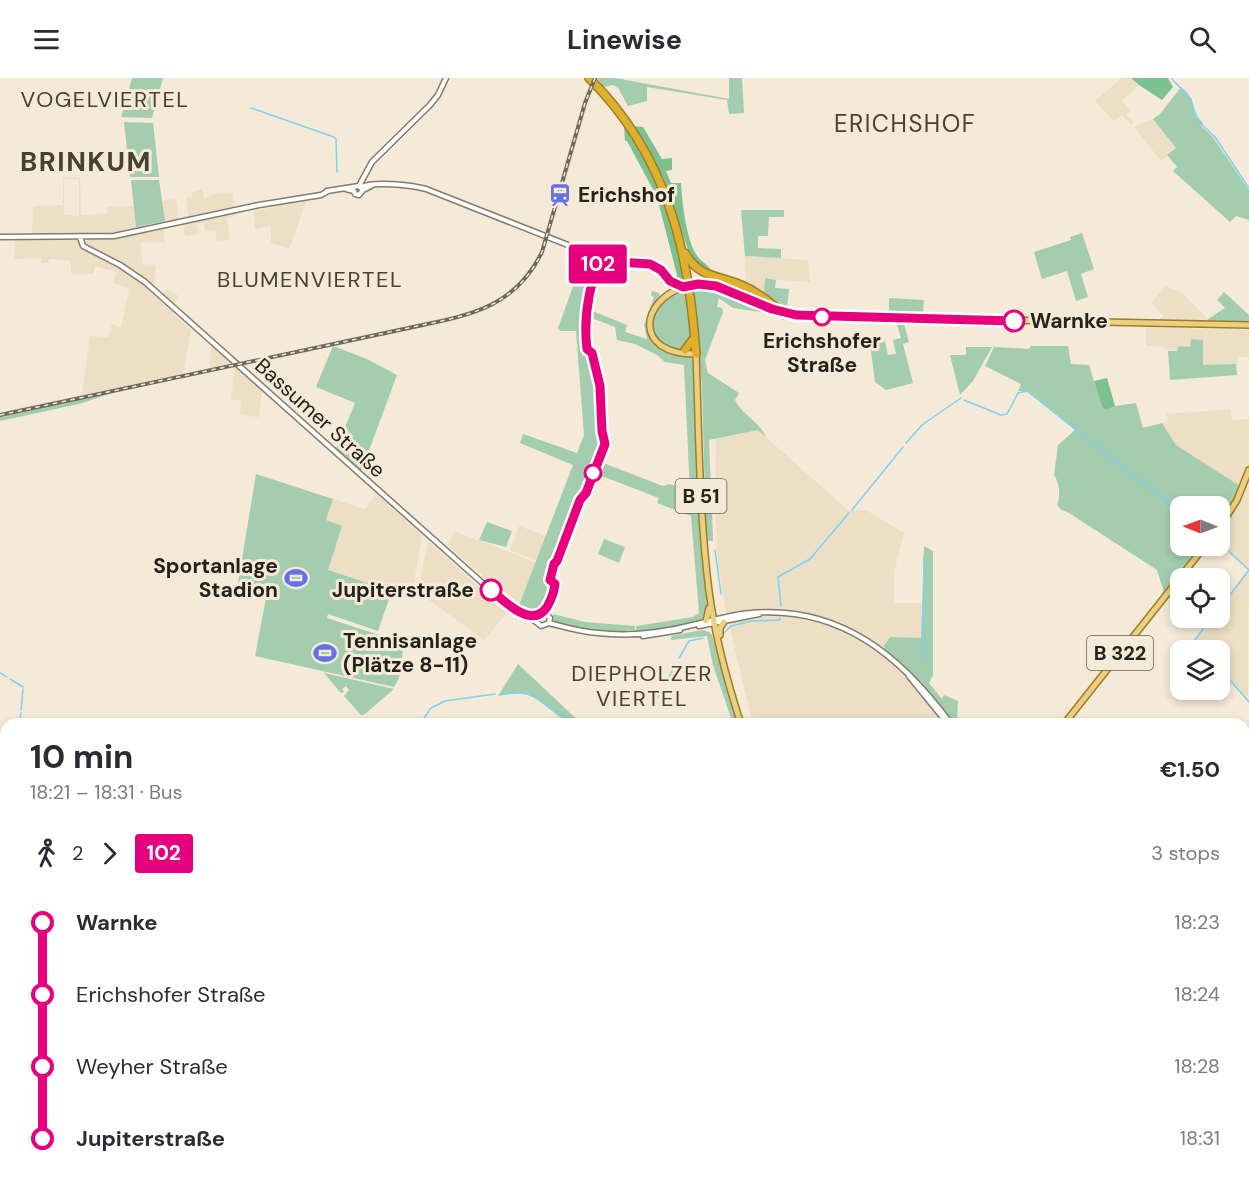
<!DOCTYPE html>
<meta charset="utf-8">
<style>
body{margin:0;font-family:"DM Sans",sans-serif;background:#f7f7f7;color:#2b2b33;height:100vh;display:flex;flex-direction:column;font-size:22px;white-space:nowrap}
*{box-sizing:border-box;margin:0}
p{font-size:20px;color:#7c7c81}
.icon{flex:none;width:33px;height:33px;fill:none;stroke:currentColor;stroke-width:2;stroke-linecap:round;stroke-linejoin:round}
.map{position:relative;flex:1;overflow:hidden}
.drawer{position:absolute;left:0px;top:640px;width:1250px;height:470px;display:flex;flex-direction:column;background:#fff;border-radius:18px 18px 0 0;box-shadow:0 3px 9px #0003}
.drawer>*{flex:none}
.badge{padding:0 12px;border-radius:4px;font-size:21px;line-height:39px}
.needle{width:39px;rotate:271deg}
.fabs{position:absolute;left:1170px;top:418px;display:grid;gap:12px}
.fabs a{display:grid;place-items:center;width:60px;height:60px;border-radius:12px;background:#fff;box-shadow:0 3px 9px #0003;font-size:30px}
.map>.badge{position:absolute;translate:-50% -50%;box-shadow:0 0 0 3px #fff}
.legs{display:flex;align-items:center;gap:9px;height:66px;padding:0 30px;font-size:20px}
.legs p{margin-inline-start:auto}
.summary{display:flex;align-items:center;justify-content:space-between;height:102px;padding:0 30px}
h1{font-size:33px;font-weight:700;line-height:45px}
ul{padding:0 30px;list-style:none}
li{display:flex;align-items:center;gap:21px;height:72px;font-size:22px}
li i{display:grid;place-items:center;width:9px;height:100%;margin:0 8px;background:currentColor}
li i::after{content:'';width:15px;height:15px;margin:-8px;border:4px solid;border-radius:50%;background:#fff}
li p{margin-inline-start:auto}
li:first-child i{background:linear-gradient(#0000 50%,currentColor 0)}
li:last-child i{background:linear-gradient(currentColor 50%,#0000 0)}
header{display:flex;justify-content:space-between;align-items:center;height:78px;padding:0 30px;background:#fff;font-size:27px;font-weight:700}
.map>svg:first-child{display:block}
.built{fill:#ecdfc5;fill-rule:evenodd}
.green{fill:#a3cdae}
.forest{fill:#7dc191}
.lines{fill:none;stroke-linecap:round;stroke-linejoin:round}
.stream{stroke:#7cd2f5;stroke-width:1.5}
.minor-casing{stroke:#847c6a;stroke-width:7}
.major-casing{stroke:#9d7e27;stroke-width:8}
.highway-casing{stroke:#9d7e27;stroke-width:10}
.minor{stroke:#fff;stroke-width:4}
.major{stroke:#ebd082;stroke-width:5}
.highway{stroke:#deb02e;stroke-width:7}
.rail-casing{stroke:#6d685d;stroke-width:4}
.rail{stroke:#f4ead7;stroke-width:1.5;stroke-dasharray:4.5;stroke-linecap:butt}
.major-bridge-casing{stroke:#9d7e27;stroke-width:8;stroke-linecap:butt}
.major-bridge{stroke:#ebd082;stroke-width:5}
.line-1-casing{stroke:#fff;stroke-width:14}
.line-1{stroke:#e6007e;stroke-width:9}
.stop-1-dot{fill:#fff;stroke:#e6007e;stroke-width:3}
.labels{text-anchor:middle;stroke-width:6;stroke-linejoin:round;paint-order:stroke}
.shield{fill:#f4ead7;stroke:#635e53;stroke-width:1.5}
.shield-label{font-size:20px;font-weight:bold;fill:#25221b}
.poi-label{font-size:21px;font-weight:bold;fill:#25221b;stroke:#f4ead7;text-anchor:start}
.stop-label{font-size:21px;font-weight:bold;fill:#25221b;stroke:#f4ead7;text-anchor:start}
.street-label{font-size:21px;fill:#25221b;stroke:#f4ead7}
.neighbourhood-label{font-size:22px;letter-spacing:1.5px;fill:#484031;stroke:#f4ead7}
.quarter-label{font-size:24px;letter-spacing:1.5px;fill:#484031;stroke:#f4ead7}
.district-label{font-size:27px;font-weight:bold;letter-spacing:1.5px;fill:#484031;stroke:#f4ead7}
</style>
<header><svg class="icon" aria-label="menu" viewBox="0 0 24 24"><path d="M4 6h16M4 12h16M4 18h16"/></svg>Linewise<svg class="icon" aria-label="search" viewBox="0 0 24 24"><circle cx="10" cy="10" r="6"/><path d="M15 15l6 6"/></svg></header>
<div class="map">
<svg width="1249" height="1109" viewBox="0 0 1249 1109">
<rect width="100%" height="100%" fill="#f4ead7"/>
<path class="built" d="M592,0H597L588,22L559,128L537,187L520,208L494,228L475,236L402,254L236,288L262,313L259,339L240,337L241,323L231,321L235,291L233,289L0,339V334L82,317L90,258L108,259L112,246L121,250L129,210L113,205L116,194L95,188L94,196H71V183L49,181V185H41V180L15,181L14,160H32L33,128L63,127V99L80,100L81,137L107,136V129L134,128L138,156L163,152L165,165L141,164L142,186L156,187L154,208L162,215L166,211L179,218L174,225L179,230L173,236L191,252L183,296L212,290L209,285L212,268L232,286L475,233L502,220L522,203L539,177ZM64,101H79V138L64,137Z
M1122,0H1131L1139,7L1122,23L1131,32L1126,37L1134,45L1131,46L1122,37L1114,43L1095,23Z
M1153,41L1176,70L1161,83L1134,49Z
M202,111L204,120L209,119V117L232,114L235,138L227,140L230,162L217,163L215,152L205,153L204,144L197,146L199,156L185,158L183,146L166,149L162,123L176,121L179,140L188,138L186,120L192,119V115Z
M306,123L291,167L288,170L271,165V148L255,151L254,133Z
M745,178L808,182L810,204L766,201L764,215L746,205Z
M1166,208L1183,216L1208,241V244L1159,242L1163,238L1151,225Z
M1146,249L1249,252V279H1238L1237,286L1202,288L1203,262L1191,269L1177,273L1164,272V269L1146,268Z
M1231,331L1232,342L1249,341L1248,622L1220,590V573H1205L1195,563L1213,540H1220V532L1237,509L1236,507L1247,492L1220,467V444L1240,408L1176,367L1162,345L1169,342L1166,336Z
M758,352L849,433L866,432L904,455L894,494V525H922L921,561L890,559L960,646H753L726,534L717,480L715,421L716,361Z
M375,417L380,419L422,457L411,522L394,517L386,511L328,492L342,448L326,442L333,421L365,431Z
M519,448L546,458L537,483L510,472Z
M454,453L536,484L520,525L491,505L448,467Z
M429,464L507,535L484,562L418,514L427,468Z"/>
<path class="green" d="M132,0H163L152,40L121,39Z
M597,0H615L729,21V0H742L744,35L729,36L727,22L647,9V23L628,28L618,10L613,7L604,9Z
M1181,9C1197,21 1190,32 1203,45L1201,48L1212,58L1249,112V142L1236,138L1230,144L1173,93L1177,89L1167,77L1176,70L1153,41L1160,36Z
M124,44L153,45L159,99H130Z
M131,102H159L165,143L136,149Z
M741,132H784V139H769L768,158H758V170L781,171V180L745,178Z
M1082,155L1094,191L1081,196L1088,219L1076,223L1067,193L1042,201L1034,174L1071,162L1070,159Z
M590,181L597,183C590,204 583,225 584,247C585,270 596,292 599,312C601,323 597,334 599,344C601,364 607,367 594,385H590L587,393L592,395L590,401L573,435L565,459L551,494L549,503L553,512L545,530L539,531L534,536L519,532L518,530L573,387L520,365L523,356L577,375L584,357L576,253H560L558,250L576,200L584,199Z
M765,200L776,202L775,210L789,211L787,230L764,215Z
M697,209L712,210L729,215L788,240L783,242L774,236L733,230L719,220L717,229L722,230L723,234L705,282L708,295L739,315L735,322C742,337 759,343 766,359L758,352L709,362L713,458V463H707L706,457L702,310L693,210Z
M686,212L691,262L684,270C676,273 668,271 662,265C659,263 656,262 654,259C643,239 668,215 686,212Z
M652,213L659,215L660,218C648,234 639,261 662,273C670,278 681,277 690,278L693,283L698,417L707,533L701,542L695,545L637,555L636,548L693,539L699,535L691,438L657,425L659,420L599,397L603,385L663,408L670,406L690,414L684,287L665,284L657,277L635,266L617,262L615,249L589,239L590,232L627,247L625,254L647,261L644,247L654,219L651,217Z
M1224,214L1249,237V245L1208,244V241L1225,230L1217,222Z
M889,220L924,222L923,236L889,235Z
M897,246H904L909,264L903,266L913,305L886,312L875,304L870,266L885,263L888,277L896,276L893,262L901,260Z
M1191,261L1203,262V287L1236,286L1237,297L1170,302L1168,273H1177L1179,268L1190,269Z
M333,268L367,281L397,297L361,394L336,371L355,325L316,309Z
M1031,268H1068L1071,286L1089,287L1102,329L1106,332L1115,328L1136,325L1143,350L1162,345L1176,367L1240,408L1232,425L1220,444V429H1180V468H1199L1164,514L1157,492L1069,435L1060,431L1057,426C1061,418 1059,404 1054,397L1058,367L1075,352L1028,313H1018L1021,306L985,288L994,269L1029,271Z
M966,269H992L973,303L960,317L950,277H966Z
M125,311L79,326L0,343V339Z
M256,396L333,421L326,442L342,448L328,492L386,511L394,517L389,521L378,553L328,536L327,540L404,565L399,600L394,609L255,578L266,520L237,511Z
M487,444L512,453L506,469L479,462Z
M604,461L625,469L619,485L598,476Z
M924,468L933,473V597L929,605L942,621L944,617L958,623L957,644C944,641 929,615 919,604C909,593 897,581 885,572L884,568L890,559L921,560Z
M553,536L585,544L635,548V552H627L624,555L587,552L558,545L554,543Z
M702,552L709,554L712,557L737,646H733L713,587L707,558L671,562V558Z
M518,586L582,646C558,647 544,619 523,616C515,615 506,617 498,618Z
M324,595L394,611L365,636L361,637L344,618L349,612L346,608L342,611L344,614L341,615Z"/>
<path class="forest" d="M1131,0H1168L1173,9L1162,22L1139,7Z
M624,48C629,52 633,60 637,66C662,108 677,155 684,203H677L668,196L670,195L676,199L677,197L657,119L627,63H625Z
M634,48L643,49L662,81L672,80V92L666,93L671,105H681C682,124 686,160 696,176C700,183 708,186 712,194L697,188L692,183L664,101Z
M1107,300L1115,328L1106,332L1102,329L1094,303Z"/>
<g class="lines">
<path class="stream" d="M1171,0L1191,21L1196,41L1215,59L1249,110
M251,30L334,59L336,61L337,94
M964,322L1001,337L1007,336L1018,315L1027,313L1180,434
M906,365L922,347L961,320
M852,432L903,369
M1220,465L1249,492L1220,530
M715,472L721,516
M924,479V581
M781,528L778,499L810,481L849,435
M723,556L731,548L752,543L780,542V540
M1203,573L1194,563L1211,540
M679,580L689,563L703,560
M1220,591L1249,624
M0,595L7,599
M10,601L23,609
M665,606L676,586
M500,616L521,614L531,616L575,646
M656,622L662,612
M21,632L23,611
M20,640L21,635
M19,646L20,642
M420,646L431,630L445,623L495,616
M633,646H634
M0,762L6,751
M0,779L6,773
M1244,818V820
M1245,824L1249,838
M0,898L6,905
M0,905L6,912
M0,996L6,1009
M50,1104L53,1109
M168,1104L172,1109
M173,1104L177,1109
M309,1104L313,1109
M461,1107L466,1104"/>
<g class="minor-casing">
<path id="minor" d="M359,108L372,84L430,27L438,17L446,0
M361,109C375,103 411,107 426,111L606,182L654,187L661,192L670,203L683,209
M346,111L354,113L355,116L359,117L363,112L371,108
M327,113L359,108L363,112
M0,159L114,158L259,127L321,117L328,113
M80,159L83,168L120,187L145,204L506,526C518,535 531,538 541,548L549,545C565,549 581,554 598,555C630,559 666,554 697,546C715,542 733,536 751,535C840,527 901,578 951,646
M536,542L540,535H545L550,540L549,545
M699,548L759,536
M643,558L680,552
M909,598L948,646"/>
</g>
<g class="major-casing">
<path id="major" d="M693,207L716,208L781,233L811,238L1249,247
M686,208C638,223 634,277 696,276
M696,276C699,355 699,435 709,513C715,559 727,603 741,646
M1220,449L1237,422L1249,392
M706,543L709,530
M720,557V550L724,544
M1064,646L1205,468
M774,1104L775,1109
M1156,1104L1162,1109"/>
</g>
<g class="highway-casing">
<path id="highway" d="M589,0C666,76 689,171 696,276
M685,175C699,200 718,197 741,207C756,213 768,223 781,233
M685,272L694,260"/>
</g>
<use href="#minor" class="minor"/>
<use href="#major" class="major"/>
<use href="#highway" class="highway"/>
<g class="rail-casing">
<path id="rail" d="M0,337L404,251C462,238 513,234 542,174L585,25L595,0"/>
</g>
<use href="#rail" class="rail"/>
<g class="major-bridge-casing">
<path id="major-bridge" d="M686,208L693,207"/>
</g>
<use href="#major-bridge" class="major-bridge"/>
</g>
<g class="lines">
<g class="line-1-casing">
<path id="line-1" d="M491,512C504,523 532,552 547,529C551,522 554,515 555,506L550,502L554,486L557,483L580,422L586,415L605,366L602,353L600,308L592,275L587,271C583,239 589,209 600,180L618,184L650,186L661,192L670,203L683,209L698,206L716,208L772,231L796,237L1014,243"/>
</g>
<use href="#line-1" class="line-1"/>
</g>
<defs>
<g id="station-bare" transform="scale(1.8)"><path d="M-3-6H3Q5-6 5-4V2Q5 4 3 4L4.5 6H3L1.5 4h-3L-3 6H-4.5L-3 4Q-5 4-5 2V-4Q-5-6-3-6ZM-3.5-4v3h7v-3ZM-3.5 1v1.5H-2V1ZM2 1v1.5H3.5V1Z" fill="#6670e9" stroke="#f4ead7" stroke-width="2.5" paint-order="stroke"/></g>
<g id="stadium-bare" transform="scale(1.8)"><path d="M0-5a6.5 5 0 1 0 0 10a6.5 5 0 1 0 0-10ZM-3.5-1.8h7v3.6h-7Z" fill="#6670e9" stroke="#f4ead7" stroke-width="2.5" paint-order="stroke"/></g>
</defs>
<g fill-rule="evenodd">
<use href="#station-bare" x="560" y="117"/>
<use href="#stadium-bare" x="296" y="500"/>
<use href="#stadium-bare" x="325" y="575"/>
</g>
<g class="stop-1-dot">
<circle cx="822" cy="239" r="8"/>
<circle cx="1014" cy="243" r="10"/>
<circle cx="593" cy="395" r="8"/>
<circle cx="491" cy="512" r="10"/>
</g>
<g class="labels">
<g class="shield">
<rect x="675.5" y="401" width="51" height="34" rx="4.5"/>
<rect x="1087" y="558" width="66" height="34" rx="4.5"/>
</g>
<g class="shield-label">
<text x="701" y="425">B 51</text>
<text x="1120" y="582">B 322</text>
</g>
<g class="poi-label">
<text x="578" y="124">Erichshof</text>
<text x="278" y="495" text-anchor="end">Sportanlage<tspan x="278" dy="24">Stadion</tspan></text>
<text x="343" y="570">Tennisanlage<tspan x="343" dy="24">(Plätze 8-11)</tspan></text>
</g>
<g class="stop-label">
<text x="1030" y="250">Warnke</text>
<text x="822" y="270" text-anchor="middle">Erichshofer<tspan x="822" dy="24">Straße</tspan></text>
<text x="474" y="519" text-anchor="end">Jupiterstraße</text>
</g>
<g class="street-label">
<text transform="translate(320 340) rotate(42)" y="7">Bassumer Straße</text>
</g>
<g class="neighbourhood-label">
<text x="105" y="29">VOGELVIERTEL</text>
<text x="310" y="209">BLUMENVIERTEL</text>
<text x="642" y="603">DIEPHOLZER<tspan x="642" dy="25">VIERTEL</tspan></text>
</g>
<g class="quarter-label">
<text x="905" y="54">ERICHSHOF</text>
</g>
<g class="district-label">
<text x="86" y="93">BRINKUM</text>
</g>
</g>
</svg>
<div class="fabs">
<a><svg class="needle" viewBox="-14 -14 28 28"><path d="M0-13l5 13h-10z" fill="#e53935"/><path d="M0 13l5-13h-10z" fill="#7c7c81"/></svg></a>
<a><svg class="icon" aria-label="locate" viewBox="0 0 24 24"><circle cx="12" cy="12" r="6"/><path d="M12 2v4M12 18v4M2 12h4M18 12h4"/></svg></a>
<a><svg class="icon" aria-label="layers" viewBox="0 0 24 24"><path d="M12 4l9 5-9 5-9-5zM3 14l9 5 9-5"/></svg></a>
</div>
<b class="badge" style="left:598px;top:186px;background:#e6007e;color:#fff">102</b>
<section class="drawer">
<div class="summary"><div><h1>10 min</h1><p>18:21 – 18:31 · Bus</p></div><b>€1.50</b></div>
<div class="legs"><svg class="icon" aria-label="walk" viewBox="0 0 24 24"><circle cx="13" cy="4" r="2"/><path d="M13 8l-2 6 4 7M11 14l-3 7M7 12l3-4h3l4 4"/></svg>2<svg class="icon" aria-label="forward" viewBox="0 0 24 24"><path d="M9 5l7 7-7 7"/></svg><b class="badge" style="background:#e6007e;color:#fff">102</b><p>3 stops</p></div>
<ul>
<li><i style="color:#e6007e"></i><b>Warnke</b><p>18:23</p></li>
<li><i style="color:#e6007e"></i><span>Erichshofer Straße</span><p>18:24</p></li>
<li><i style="color:#e6007e"></i><span>Weyher Straße</span><p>18:28</p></li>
<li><i style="color:#e6007e"></i><b>Jupiterstraße</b><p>18:31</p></li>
</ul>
</section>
</div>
